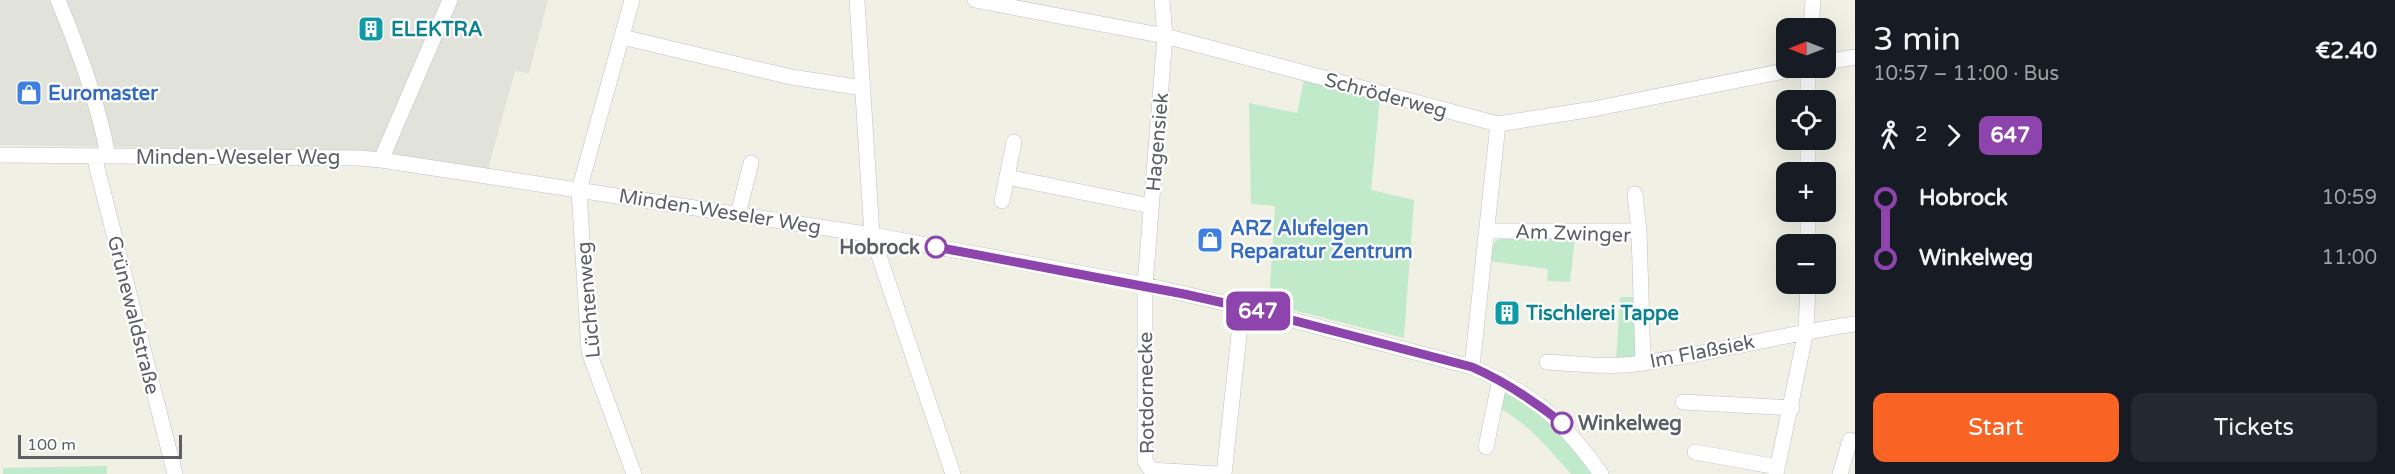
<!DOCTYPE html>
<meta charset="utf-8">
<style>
body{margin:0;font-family:"Varela Round",sans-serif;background:#242831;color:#f1f3f6;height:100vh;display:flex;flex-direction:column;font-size:22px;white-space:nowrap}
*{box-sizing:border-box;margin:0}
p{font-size:20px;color:#9ea1a6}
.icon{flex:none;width:33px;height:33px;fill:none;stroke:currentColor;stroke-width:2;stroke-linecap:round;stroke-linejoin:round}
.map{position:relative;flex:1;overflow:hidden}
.details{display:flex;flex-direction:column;background:#171b24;width:540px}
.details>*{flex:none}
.badge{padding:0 12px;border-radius:9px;font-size:21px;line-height:39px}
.needle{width:39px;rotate:270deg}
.buttons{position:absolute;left:1776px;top:18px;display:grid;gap:12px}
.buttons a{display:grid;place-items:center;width:60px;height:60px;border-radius:12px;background:#171b24;box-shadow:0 6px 24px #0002;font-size:30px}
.scale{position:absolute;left:18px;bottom:15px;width:164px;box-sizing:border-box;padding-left:6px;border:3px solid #5d5f67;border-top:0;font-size:16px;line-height:21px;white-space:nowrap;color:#5d5f67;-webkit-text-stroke:4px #fff;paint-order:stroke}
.map>.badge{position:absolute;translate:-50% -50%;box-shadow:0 0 0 3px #fff}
.legs{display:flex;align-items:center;gap:9px;height:66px;padding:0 18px;font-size:20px}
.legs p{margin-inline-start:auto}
.head{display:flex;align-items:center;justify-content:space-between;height:102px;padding:0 18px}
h1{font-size:33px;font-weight:600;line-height:45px}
.action{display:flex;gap:12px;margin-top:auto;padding:12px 18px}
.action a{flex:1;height:69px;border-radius:12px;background:#f96323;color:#fff;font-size:24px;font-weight:600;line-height:69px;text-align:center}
.action a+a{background:#242831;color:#f1f3f6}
ul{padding:0 18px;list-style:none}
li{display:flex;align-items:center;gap:21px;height:60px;font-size:22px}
li i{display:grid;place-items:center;width:9px;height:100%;margin:0 8px;background:currentColor}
li i::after{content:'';width:15px;height:15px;margin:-8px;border:4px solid;border-radius:50%;background:#171b24}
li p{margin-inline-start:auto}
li:first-child i{background:linear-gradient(#0000 50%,currentColor 0)}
li:last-child i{background:linear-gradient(currentColor 50%,#0000 0)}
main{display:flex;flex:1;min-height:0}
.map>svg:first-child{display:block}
.industrial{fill:#e1e2d9}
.green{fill:#c0eac9}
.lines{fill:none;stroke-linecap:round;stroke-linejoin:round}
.minor-casing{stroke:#bfc0c7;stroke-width:16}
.minor{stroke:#fff;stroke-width:15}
.line-1-casing{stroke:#fff;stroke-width:14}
.line-1{stroke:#8e44ad;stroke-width:9}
.stop-1-dot{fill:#fff;stroke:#8e44ad;stroke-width:3}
.labels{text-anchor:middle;stroke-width:4.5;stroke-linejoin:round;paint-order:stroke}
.culture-label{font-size:20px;font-weight:bold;fill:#0d838f;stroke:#fff;text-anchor:start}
.shop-label{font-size:20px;font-weight:bold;fill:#366cbe;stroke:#fff;text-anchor:start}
.street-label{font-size:20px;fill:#5d5f67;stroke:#fff}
.stop-label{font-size:20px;font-weight:bold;fill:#5d5f67;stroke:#fff;text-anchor:end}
</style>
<main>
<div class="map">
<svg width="1855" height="474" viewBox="0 0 1855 474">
<rect width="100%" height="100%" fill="#f0f0e5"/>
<path class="industrial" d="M0,0H548L529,73L515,71L488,170L360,151L0,145Z"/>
<path class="green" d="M1305,75L1380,97L1371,190L1414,200L1404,338L1269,304L1275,206L1251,204L1249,103L1297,113Z
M1501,238H1575L1570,282L1547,281L1548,269L1490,261C1491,250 1491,242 1501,238Z
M1620,297H1634L1636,361L1616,360Z
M1502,387L1549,419L1594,474H1571C1549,449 1527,422 1497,407Z
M107,466V474H3V468Z"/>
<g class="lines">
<g class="minor-casing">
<path id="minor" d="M58,0C79,51 98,102 108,156
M632,0L579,190L589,352L634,474
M857,0L872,235L953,474
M975,0L1165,36L1498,124L1593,109L1799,68
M1162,0L1165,36L1145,285V461L1151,470L1217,474
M1811,28L1813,0
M622,37L791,77L863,88
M1826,62L1855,57
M1808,100V68
M0,155L359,158L381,160L872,235L1145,285L1242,307L1472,367C1534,394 1562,419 1601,474
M94,156L175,474
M381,160L450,0
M1808,172V140
M1007,177L1151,206
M1635,194L1639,231
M1002,201L1014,142
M738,214L751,163
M1487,231H1639L1643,363
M1808,244V212
M1547,362C1579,364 1612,368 1643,363C1714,353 1784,334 1855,324
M1472,367L1498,124
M1683,402L1792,408
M1486,447L1500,379
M1695,452L1777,467
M1224,474L1242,307
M1776,474L1806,331L1808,284
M1840,474L1850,440"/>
</g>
<use href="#minor" class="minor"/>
</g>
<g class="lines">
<g class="line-1-casing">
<path id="line-1" d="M936,247L1184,294L1242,307L1472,367C1506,382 1533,400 1562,423"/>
</g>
<use href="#line-1" class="line-1"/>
</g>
<defs>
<g id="building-square" transform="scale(1.35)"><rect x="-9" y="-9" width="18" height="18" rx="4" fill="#0f9aa8" stroke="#fff"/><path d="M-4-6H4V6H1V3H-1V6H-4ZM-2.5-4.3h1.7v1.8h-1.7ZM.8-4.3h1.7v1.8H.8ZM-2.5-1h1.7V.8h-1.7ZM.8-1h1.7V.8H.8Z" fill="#fff"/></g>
<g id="shop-square" transform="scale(1.35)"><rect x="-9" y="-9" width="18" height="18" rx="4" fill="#3f7fe0" stroke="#fff"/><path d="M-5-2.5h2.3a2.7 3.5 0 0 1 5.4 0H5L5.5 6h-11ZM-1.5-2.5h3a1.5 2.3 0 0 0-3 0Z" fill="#fff"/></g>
</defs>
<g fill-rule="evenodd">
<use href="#building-square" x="371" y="29"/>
<use href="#shop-square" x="29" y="93"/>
<use href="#shop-square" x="1210" y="240"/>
<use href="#building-square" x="1507" y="313"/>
</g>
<g class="stop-1-dot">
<circle cx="936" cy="247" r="10"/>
<circle cx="1562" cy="423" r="10"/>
</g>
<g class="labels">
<g class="culture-label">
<text x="391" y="36">ELEKTRA</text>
<text x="1526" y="320">Tischlerei Tappe</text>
</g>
<g class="shop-label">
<text x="48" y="100">Euromaster</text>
<text x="1230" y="235">ARZ Alufelgen<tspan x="1230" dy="23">Reparatur Zentrum</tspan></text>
</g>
<g class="street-label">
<text transform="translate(1386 95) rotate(15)" y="7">Schröderweg</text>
<text transform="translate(1157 142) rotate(-85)" y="7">Hagensiek</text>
<text x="238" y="164">Minden-Weseler Weg</text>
<text transform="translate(720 211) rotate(9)" y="7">Minden-Weseler Weg</text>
<text transform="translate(1573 233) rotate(2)" y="7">Am Zwinger</text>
<text transform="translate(588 300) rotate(-95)" y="7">Lüchtenweg</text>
<text transform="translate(134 315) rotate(76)" y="7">Grünewaldstraße</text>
<text transform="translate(1702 351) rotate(-11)" y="7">Im Flaßsiek</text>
<text transform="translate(1146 393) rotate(-91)" y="7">Rotdornecke</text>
</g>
<g class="stop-label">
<text x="920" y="254">Hobrock</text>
<text x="1578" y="430" text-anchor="start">Winkelweg</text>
</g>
</g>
</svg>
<div class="buttons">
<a><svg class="needle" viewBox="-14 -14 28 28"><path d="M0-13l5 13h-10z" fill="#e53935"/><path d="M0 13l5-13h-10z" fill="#9ea1a6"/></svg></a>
<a><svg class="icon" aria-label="locate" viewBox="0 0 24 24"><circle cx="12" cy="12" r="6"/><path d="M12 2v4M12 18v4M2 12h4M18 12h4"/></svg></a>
<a>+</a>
<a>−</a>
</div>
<div class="scale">100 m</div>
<b class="badge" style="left:1258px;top:311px;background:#8e44ad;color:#fff">647</b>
</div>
<section class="details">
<div class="head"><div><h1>3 min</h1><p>10:57 – 11:00 · Bus</p></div><b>€2.40</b></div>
<div class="legs"><svg class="icon" aria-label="walk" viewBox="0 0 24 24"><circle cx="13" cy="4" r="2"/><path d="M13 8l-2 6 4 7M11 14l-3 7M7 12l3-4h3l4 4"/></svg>2<svg class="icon" aria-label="forward" viewBox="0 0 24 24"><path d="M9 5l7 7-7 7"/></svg><b class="badge" style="background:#8e44ad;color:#fff">647</b></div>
<ul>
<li><i style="color:#8e44ad"></i><b>Hobrock</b><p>10:59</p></li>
<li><i style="color:#8e44ad"></i><b>Winkelweg</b><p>11:00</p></li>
</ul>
<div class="action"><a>Start</a><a>Tickets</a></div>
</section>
</main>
